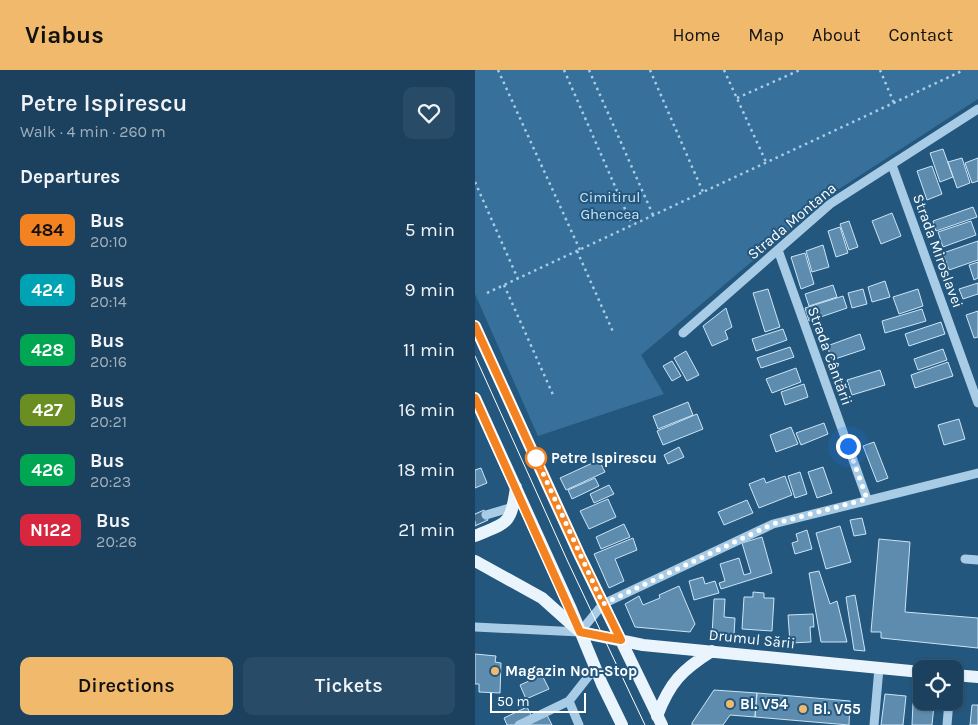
<!DOCTYPE html>
<meta charset="utf-8">
<style>
body{margin:0;font-family:Karla,sans-serif;background:#284c67;color:#f1f3f6;height:100vh;display:flex;flex-direction:column;font-size:19px;white-space:nowrap}
*{box-sizing:border-box;margin:0}
p{font-size:16px;color:#a0afbc}
.icon{flex:none;width:28px;height:28px;fill:none;stroke:currentColor;stroke-width:2;stroke-linecap:round;stroke-linejoin:round}
.map{position:relative;flex:1;overflow:hidden}
.details{display:flex;flex-direction:column;background:#1b415e;width:475px}
.details>*{flex:none}
.badge{padding:0 10px;border-radius:8px;font-size:18px;line-height:32px}
.buttons{position:absolute;left:438px;top:590px;display:grid;gap:10px}
.buttons a{display:grid;place-items:center;width:50px;height:50px;border-radius:10px;background:#1b415e;box-shadow:0 1px 4px #0004,0 0 0 1px #395a73;font-size:25px}
.scale{position:absolute;left:15px;bottom:12px;width:96px;box-sizing:border-box;padding-left:5px;border:2px solid #fff;border-top:0;font-size:14px;line-height:18px;white-space:nowrap;color:#fff;-webkit-text-stroke:4px #24577d;paint-order:stroke}
.you{position:absolute;width:25px;height:25px;margin:-12px;border:4px solid #fff;border-radius:50%;background:#1a73e8;box-shadow:0 0 0 8px #1a73e833}
.map>.badge{position:absolute;translate:-50% -50%;box-shadow:0 0 0 2px #fff}
h2{padding:0 20px;font-size:19px;line-height:45px}
.round{display:grid;place-items:center;flex:none;width:52px;height:52px;border-radius:10px;background:#284c67}
.summary{display:flex;align-items:center;justify-content:space-between;height:85px;padding:0 20px}
h1{font-size:24px;font-weight:600;line-height:38px}
.action{display:flex;gap:10px;margin-top:auto;padding:10px 20px}
.action a{flex:1;height:58px;border-radius:10px;background:#f0b96c;color:#111;font-size:20px;font-weight:600;line-height:58px;text-align:center}
.action a+a{background:#284c67;color:#f1f3f6}
ul{padding:0;list-style:none}
li{display:flex;align-items:center;gap:15px;height:60px;padding:0 20px}
li div{flex:1}
li b{display:block;font-size:19px}
li em{font-style:normal}
li .badge{min-width:55px;font-weight:700;text-align:center}
header{display:flex;align-items:center;gap:30px;box-sizing:border-box;height:70px;padding:0 25px;background:#f0b96c;color:#111}
header strong{font-size:24px}
nav{display:flex;gap:28px;margin-inline-start:auto;font-size:18px}
main{display:flex;flex:1;min-height:0}
.map>svg:first-child{display:block}
.green{fill:#37719b}
.building{fill:#5d8cae;stroke:#cce4f5}
.lines{fill:none;stroke-linecap:round;stroke-linejoin:round}
.minor-tunnel{stroke:#457090;stroke-width:9;stroke-dasharray:9 4.5;stroke-linecap:butt}
.path{stroke:#a9cce6;stroke-width:2.5;stroke-dasharray:2.5 4;stroke-linecap:butt}
.minor{stroke:#a9cce6;stroke-width:9}
.major{stroke:#eaf4fd;stroke-width:12}
.tram{stroke:#fff;stroke-width:1}
.line-casing{stroke:#fff;stroke-width:11}
.line{stroke:#f58220;stroke-width:8}
.walk{stroke:#fff;stroke-width:5;stroke-dasharray:0 9}
.stop-dot{fill:#fff;stroke:#f58220;stroke-width:2.5}
.poi-dot{fill:#f0b96c;stroke:#24577d;stroke-width:2}
.labels{text-anchor:middle;stroke-width:4;stroke-linejoin:round;paint-order:stroke}
.park-label{font-size:15px;fill:#cce4f5;stroke:#24577d}
.street-label{font-size:15px;fill:#fff;stroke:#24577d}
.stop-label{font-size:15px;font-weight:bold;fill:#fff;stroke:#24577d;text-anchor:start}
.poi-label{font-size:15px;font-weight:bold;fill:#fff;stroke:#24577d;text-anchor:start}
</style>
<header>
<strong>Viabus</strong>
<nav><a>Home</a><a>Map</a><a>About</a><a>Contact</a></nav>
</header>
<main>
<section class="details">
<div class="summary"><div><h1>Petre Ispirescu</h1><p>Walk · 4 min · 260 m</p></div><a class="round"><svg class="icon" aria-label="heart" viewBox="0 0 24 24"><path d="M12 20l-8-8c-3-5 5-10 8-4 3-6 11-1 8 4z"/></svg></a></div>
<h2>Departures</h2>
<ul>
<li><span class="badge" style="background:#f58220;color:#111">484</span><div><b>Bus</b><p>20:10</p></div><em>5 min</em></li>
<li><span class="badge" style="background:#00a3b4;color:#fff">424</span><div><b>Bus</b><p>20:14</p></div><em>9 min</em></li>
<li><span class="badge" style="background:#00a651;color:#fff">428</span><div><b>Bus</b><p>20:16</p></div><em>11 min</em></li>
<li><span class="badge" style="background:#6b8e23;color:#fff">427</span><div><b>Bus</b><p>20:21</p></div><em>16 min</em></li>
<li><span class="badge" style="background:#00a651;color:#fff">426</span><div><b>Bus</b><p>20:23</p></div><em>18 min</em></li>
<li><span class="badge" style="background:#d7263d;color:#fff">N122</span><div><b>Bus</b><p>20:26</p></div><em>21 min</em></li>
</ul>
<div class="action"><a>Directions</a><a>Tickets</a></div>
</section>
<div class="map">
<svg width="503" height="655" viewBox="0 0 503 655">
<rect width="100%" height="100%" fill="#24577d"/>
<path class="green" d="M0,0H503V29L358,123L166,285L189,324L63,366L0,224Z"/>
<path class="building" d="M468,79L478,107L465,112L455,83Z
M487,88L495,113L482,118L473,92Z
M503,88V111L497,113L490,93Z
M457,96L467,124L452,130L442,101Z
M498,137L502,147L461,161L458,151Z
M417,143L426,166L406,174L397,151Z
M374,151L383,177L374,180L365,154Z
M496,151L501,165L468,177L463,162Z
M365,157L373,183L361,187L353,161Z
M503,171V190L474,200L468,183Z
M348,175L354,197L337,202L331,181Z
M330,183L339,214L326,219L316,187Z
M503,192V208L499,210L494,195Z
M410,211L415,227L397,232L393,217Z
M503,213V224L488,229L484,219Z
M358,215L362,227L334,236L330,224Z
M293,219L305,257L290,262L278,223Z
M388,219L392,234L377,238L373,223Z
M443,219L448,236L424,244L418,227Z
M368,226L372,238L334,251L330,238Z
M251,238L257,257L250,261L253,269L237,276L228,256Z
M447,239L451,251L410,263L407,251Z
M503,241V267L499,268L491,245Z
M466,252L470,264L434,276L430,264Z
M308,259L312,270L281,281L277,269Z
M385,264L390,279L357,290L352,276Z
M315,277L319,287L286,298L282,288Z
M468,279L472,290L443,300L439,289Z
M211,281L224,305L212,311L199,288Z
M197,291L206,306L197,311L188,296Z
M473,292L478,306L440,318L436,305Z
M321,298L326,312L297,323L291,309Z
M405,300L410,315L377,325L372,310Z
M329,314L333,327L310,335L306,322Z
M213,332L218,345L183,359L178,346Z
M222,344L228,359L188,375L182,361Z
M484,349L490,369L469,375L463,355Z
M349,353L353,364L326,375L321,363Z
M316,357L323,374L301,382L295,365Z
M399,372L413,408L402,412L388,376Z
M204,377L209,387L193,394L189,385Z
M124,390L130,402L91,420L85,408Z
M348,397L357,423L342,428L333,402Z
M6,398L12,413L0,418V400Z
M325,402L332,424L320,428L313,406Z
M310,406L317,425L284,438L274,414L289,408L291,413Z
M120,408L124,416L97,429L93,420Z
M134,415L139,424L119,433L115,424Z
M133,429L141,447L114,459L105,441Z
M272,430L278,443L249,455L243,442Z
M9,440L13,450L0,456V444Z
M387,448L391,464L379,466L375,450Z
M149,454L155,467L126,479L121,467Z
M365,456L376,492L351,499L341,463Z
M332,460L337,479L320,484L317,473L323,471L321,464Z
M287,467L297,503L246,519L244,513L250,511L245,494L264,488L269,505L276,503L267,473Z
M158,468L162,480L140,489L149,511L134,518L119,484Z
M404,469L435,472L430,542L503,548V578L406,568V562H396Z
M344,501L355,534L362,531L372,572H346L334,503Z
M228,507L230,514L240,511L244,523L219,530L214,511Z
M204,516L220,554L215,562L160,557L150,534L164,526L168,535L185,528L184,525Z
M278,522L289,523V528H299L297,561L267,559L269,527H278Z
M380,525L390,581L379,580L371,527Z
M239,529H250L249,547L260,548L259,566L237,565Z
M338,544L339,557H335L336,572L315,573L313,545Z
M0,584L21,586L20,592L26,593L25,623L4,622V614H0Z
M67,605L74,619L51,629L45,615Z
M239,620L282,623L280,647L255,645L248,655H217V653Z
M282,623L375,631L374,655L280,647Z
M410,624L431,626L428,655H406Z
M438,633L459,635L457,655H437Z
M497,635H503V655H495Z
M52,637L57,647L41,655H32L29,648Z
M71,643L77,655H46Z"/>
<g class="lines">
<path class="minor-tunnel" d="M0,450L11,445"/>
<path class="path" d="M23,0L105,180
M89,0L157,155
M114,0L178,145
M175,0L228,122
M249,0L291,92
M405,0L419,33
M262,28L325,0
M0,112L43,209
M102,181L139,264
M29,215L79,327
M12,223L489,0"/>
<path class="minor" d="M417,95L503,333
M303,180L392,429
M208,263L355,134L503,39
M11,445L38,437
M490,489L503,490
M0,557L105,562L128,534L298,454L503,403
M44,655L94,631
M104,655L94,631L120,598
M399,655L404,598
M472,655L474,631"/>
<path class="major" d="M0,256L105,486L187,655
M0,328L96,539L127,614L147,655
M0,466C33,452 36,455 41,417
M0,491L67,528L105,562L168,575L446,602
M479,605L503,607
M182,646C195,612 207,600 237,581"/>
<path class="tram" d="M0,286L93,492L170,655"/>
</g>
<g class="lines">
<g class="line-casing">
<path id="line" d="M0,256L105,486L146,570L105,562L0,328"/>
</g>
<use href="#line" class="line"/>
<path class="walk" d="M61,388L128,534L298,454L392,429L373,376"/>
</g>
<circle class="stop-dot" cx="61" cy="388" r="10"/>
<g class="poi-dot">
<circle cx="20" cy="601" r="5"/>
<circle cx="255" cy="634" r="5"/>
<circle cx="328" cy="639" r="5"/>
</g>
<g class="labels">
<g class="park-label">
<text x="135" y="132">Cimitirul<tspan x="135" dy="17">Ghencea</tspan></text>
</g>
<g class="street-label">
<text transform="translate(317 151) rotate(-40)" y="5">Strada Montana</text>
<text transform="translate(463 181) rotate(70)" y="5">Strada Miroslavei</text>
<text transform="translate(355 286) rotate(70)" y="5">Strada Cântării</text>
<text transform="translate(277 569) rotate(6)" y="5">Drumul Sării</text>
</g>
<g class="stop-label">
<text x="76" y="393">Petre Ispirescu</text>
</g>
<g class="poi-label">
<text x="30" y="606">Magazin Non-Stop</text>
<text x="265" y="639">Bl. V54</text>
<text x="338" y="644">Bl. V55</text>
</g>
</g>
</svg>
<div class="buttons">
<a><svg class="icon" aria-label="locate" viewBox="0 0 24 24"><circle cx="12" cy="12" r="6"/><path d="M12 2v4M12 18v4M2 12h4M18 12h4"/></svg></a>
</div>
<div class="scale">50 m</div>
<div class="you" style="left:373px;top:376px"></div>
</div>
</main>
